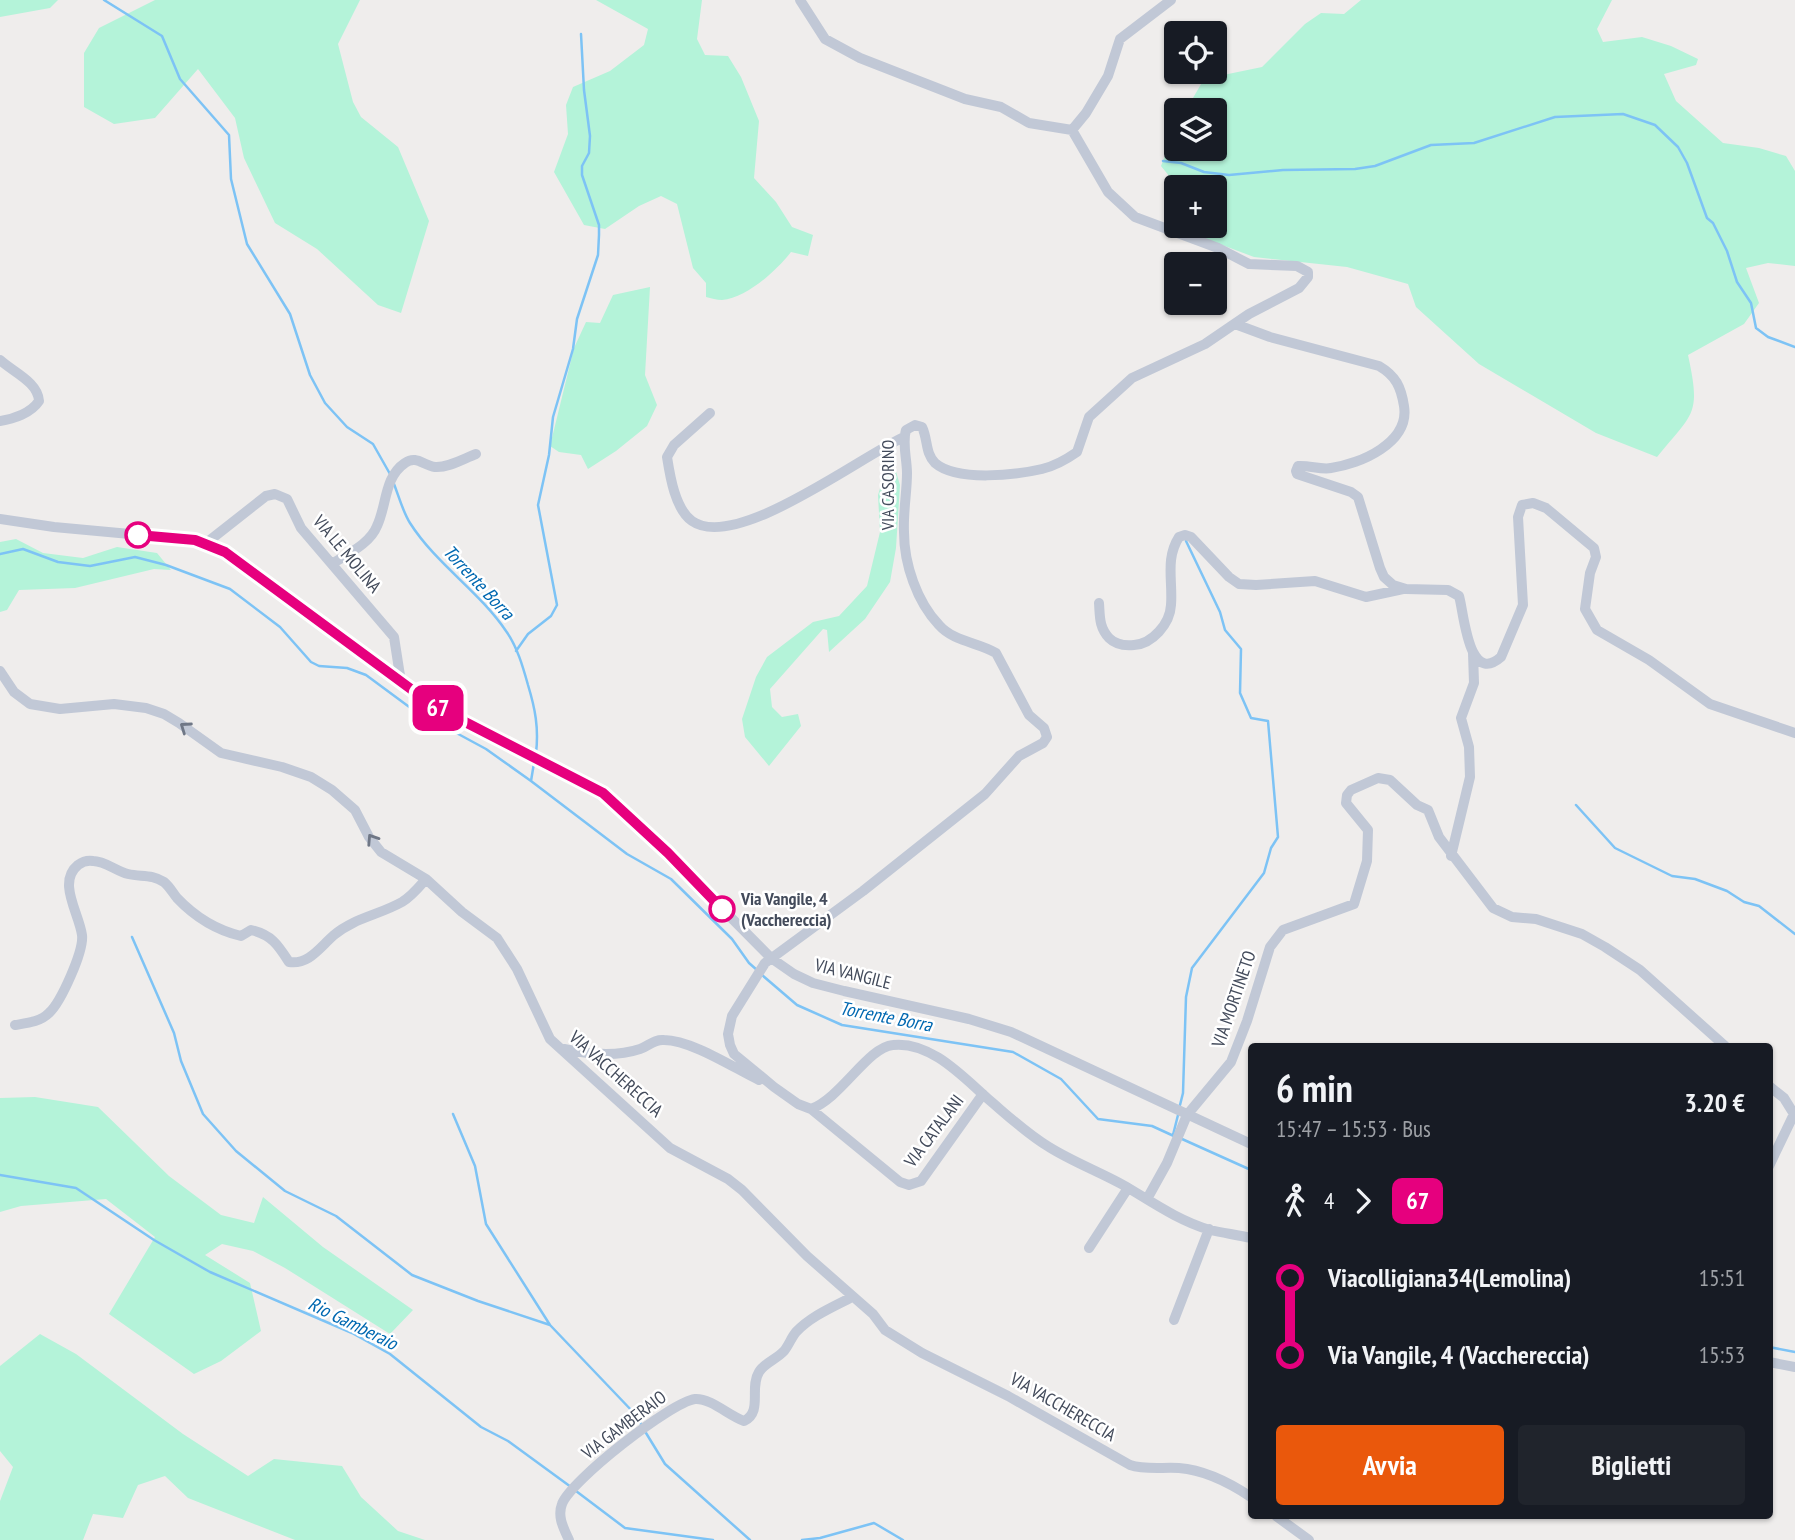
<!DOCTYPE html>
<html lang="it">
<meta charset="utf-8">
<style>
body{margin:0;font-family:"PT Sans Narrow",sans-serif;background:#20242c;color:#f1f3f6;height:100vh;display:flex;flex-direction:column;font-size:26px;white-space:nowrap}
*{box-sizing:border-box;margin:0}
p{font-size:23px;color:#9ea1a6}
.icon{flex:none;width:38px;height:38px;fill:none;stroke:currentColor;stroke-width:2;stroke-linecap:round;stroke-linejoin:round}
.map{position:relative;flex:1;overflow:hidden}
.panel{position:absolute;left:1248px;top:1043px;width:525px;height:476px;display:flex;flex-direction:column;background:#171b24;border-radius:7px;box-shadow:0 2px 5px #0004}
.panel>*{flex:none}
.badge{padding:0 14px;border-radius:10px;font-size:24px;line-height:46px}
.fabs{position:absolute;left:1164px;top:21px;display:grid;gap:14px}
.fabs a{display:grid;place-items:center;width:63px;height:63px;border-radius:7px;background:#171b24;box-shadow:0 2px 5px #0004;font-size:35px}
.map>.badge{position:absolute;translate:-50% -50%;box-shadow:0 0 0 4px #fff}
.legs{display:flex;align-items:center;gap:10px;height:77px;padding:0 28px;font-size:23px}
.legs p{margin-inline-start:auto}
.summary{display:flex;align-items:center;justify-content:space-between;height:119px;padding:0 28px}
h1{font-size:38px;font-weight:800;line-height:52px}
.primary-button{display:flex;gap:14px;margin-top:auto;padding:14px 28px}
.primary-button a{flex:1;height:80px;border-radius:7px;background:#ea580c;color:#fff;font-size:28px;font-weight:800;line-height:80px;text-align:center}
.primary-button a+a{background:#20242c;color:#f1f3f6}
ul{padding:0 28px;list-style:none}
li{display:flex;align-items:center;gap:24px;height:77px;font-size:26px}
li i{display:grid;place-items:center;width:10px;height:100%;margin:0 9px;background:currentColor}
li i::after{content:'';width:18px;height:18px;margin:-9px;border:5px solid;border-radius:50%;background:#171b24}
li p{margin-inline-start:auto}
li:first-child i{background:linear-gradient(#0000 50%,currentColor 0)}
li:last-child i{background:linear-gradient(currentColor 50%,#0000 0)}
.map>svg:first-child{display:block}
.green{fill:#b4f3d9}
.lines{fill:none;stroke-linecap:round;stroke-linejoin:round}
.stream{stroke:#7dc3f5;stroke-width:2.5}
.minor{stroke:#c1c8d6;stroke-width:10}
.oneway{stroke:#6f7786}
.line-1-casing{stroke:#fff;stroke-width:16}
.line-1{stroke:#e6007e;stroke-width:10}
.stop-1-dot{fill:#fff;stroke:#e6007e;stroke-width:3.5}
.labels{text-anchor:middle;stroke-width:5;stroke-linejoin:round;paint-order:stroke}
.street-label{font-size:18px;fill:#434b5b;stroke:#fff}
.stop-label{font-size:18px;font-weight:bold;fill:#434b5b;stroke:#fff;text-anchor:start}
.water-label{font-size:19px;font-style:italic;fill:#0068b1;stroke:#fff}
</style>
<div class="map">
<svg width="1795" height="1540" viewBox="0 0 1795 1540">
<rect width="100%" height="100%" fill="#efedec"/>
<path class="green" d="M0,0H58L50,8L0,17Z
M155,0H360L338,44L353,102L361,117L398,147L429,221L401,313L378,305L317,249L275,223L244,158L235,118L198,69L155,118L114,124L84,107V53L99,28Z
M596,0H702L697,39L705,55L728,56L741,77L759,121L754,178L776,202L792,227L813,235L808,256L791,252C777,270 747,298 722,300C717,300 711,298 706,297V283L693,268L677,204L661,196L639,206L605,229L584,225L554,172L568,134L566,105L573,87L610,71L644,45L648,29Z
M1361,0H1612L1597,29L1603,42L1642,37L1671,46L1698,59L1696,65L1664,74L1676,101L1723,143L1759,148L1786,156L1795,171V266L1768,263L1746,268L1759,303L1744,324L1688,355C1701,415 1694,412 1657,457L1596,433L1479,364L1416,307L1408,284L1347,267L1254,257L1169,225L1176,198V226H1214V187H1178L1161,166L1176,128V149H1214V110H1186L1204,79L1262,67L1305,24L1321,13L1344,14Z
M650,287L645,375L657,405L647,426L616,451L588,469L581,455L559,452L550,446L574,348L586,322L600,323L613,295Z
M894,465L900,485L896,548L890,582L865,619L829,652L827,630L823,629L770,689L772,707L782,717L798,714L801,726L769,766L745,737L742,719L756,677L767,657L813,622L839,616L867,586L880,532L878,495L886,469Z
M16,539L43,553L83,558L117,547L157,553L171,570L154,569L75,588L19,590L7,610L0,612V542Z
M35,1097L98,1107L169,1176L221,1215L254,1223L263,1197L323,1247L413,1310L390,1334L285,1268L253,1251L222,1244L205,1255L250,1283L261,1331L221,1361L194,1374L109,1314L155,1237L106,1199L21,1206L0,1212V1098Z
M40,1334L76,1354L183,1434L248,1476L274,1459L342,1466L361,1497L398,1531L425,1540H295L188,1498L165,1476L138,1485L123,1518L93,1514L83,1540H0V1501L13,1467L0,1451V1366Z"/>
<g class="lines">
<path class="stream" d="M104,0L162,36L180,79L229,135L231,179L247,244L290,314L310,375L325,403L347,427L373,444L390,474
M1163,161L1181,163L1204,172L1229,175L1283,170L1355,169L1375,166L1431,145L1474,143L1555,117L1623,114L1655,125L1678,147L1687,163L1707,218L1713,223L1727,251L1737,282L1751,303L1756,328L1768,337L1795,347
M394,484C399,497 403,512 410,523C436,564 479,591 506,631C517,646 523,667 528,685C535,708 539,728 536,753
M0,554L23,549L58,562L90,566L135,557L166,565L230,589L280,627L311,662L319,666L347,668L366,675L412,709L486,749L531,781
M516,651L528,634L551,616L557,605L538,505L549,455L553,417L573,349L577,319L598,255L599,235V225L582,175V166L589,153L590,136L584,90L581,34
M534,763L531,781L627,854L671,879L732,939L749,963L757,970
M1576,805L1615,848L1672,876L1695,879L1727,891L1744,902L1759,906L1795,934
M132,937L174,1033L181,1061L203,1114L236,1151L285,1191L336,1216L412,1275L478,1301L550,1325L634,1413L641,1424
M762,975L797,1005L842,1025L1013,1052L1061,1079L1098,1119L1152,1126L1176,1137
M1180,1105L1183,1093L1186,997L1192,968L1264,873L1271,848L1278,837L1268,721L1251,718L1240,693L1241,649L1225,630L1220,612L1186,541
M453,1114L475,1166L486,1224L550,1325
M1173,1135L1178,1115
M1182,1139L1251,1170
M0,1175L76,1188L154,1240L210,1272L352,1333L390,1354L481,1427L508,1441L571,1487
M1769,1347L1795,1352
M646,1433L665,1464L750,1540
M576,1491L625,1528L713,1540
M802,1540L820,1538L874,1523L903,1540"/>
<path class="minor" d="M800,0L825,39L860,58L965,99L1001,107L1029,123L1072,130L1108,192L1135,217L1218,248L1249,264L1297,266L1308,272V277L1299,288L1249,314L1205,344L1132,378L1089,417L1077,452C1067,459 1055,466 1042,469C1016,475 957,482 935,463C925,453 928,439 922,427L915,425L906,430C902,443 907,459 907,473C907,492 903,512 904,532C904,564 917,602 939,625C954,642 978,642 996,653L1029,715L1044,728L1047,737L1043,743L1019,756L985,794L863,891L765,963L732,1016L728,1034L730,1045L734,1054L774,1087L798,1104L811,1109C841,1098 868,1047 893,1045C930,1041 962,1076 987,1098C1007,1115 1027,1134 1049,1147C1073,1162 1100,1172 1125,1186C1152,1202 1179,1221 1210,1230C1223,1233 1238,1235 1251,1238
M1072,130L1086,113L1108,76L1120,39L1171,0
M1235,324L1270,337L1379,366C1396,376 1401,387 1404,406C1410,443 1360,464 1331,468C1321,470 1309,465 1298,466L1296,471L1297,474L1351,492L1358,497L1380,568L1384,577L1393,585L1406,589L1448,590L1459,596C1464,612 1468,686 1501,657L1523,605L1518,517L1522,505L1533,503L1546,508L1594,548L1596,557L1590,573L1585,609L1597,630L1649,660L1710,704L1795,733
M0,360C13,372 38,382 39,401C31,413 14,419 0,421
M710,413L674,445L667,457C670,476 675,509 692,521C736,552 861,456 904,437
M0,519L54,527L195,540L225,552L302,606L434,706L603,793L668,854L771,958L794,974L813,983L844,991L969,1019L1011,1032L1251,1144
M205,544L266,496L275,494L287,499L301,528L394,637L401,682
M332,564C347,554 370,544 377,526C387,505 384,477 405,463C416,455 423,465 435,467C448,468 463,459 476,454
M1099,603C1100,617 1099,627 1109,638C1116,645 1124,646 1134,645C1152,644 1170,624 1171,605C1173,581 1165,559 1179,537L1185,535L1191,537L1229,577L1239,584L1256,585L1315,581L1366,597L1403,589
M0,671L14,692L30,704L60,709L114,704L146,708L164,714L179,723L221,753L282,767L311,777L332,790L355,810L369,837L381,852L426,879L462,912L497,938L517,969L550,1039L670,1148L728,1179L742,1190L807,1256L873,1314L885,1330L922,1353L1008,1396L1130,1465C1145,1470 1163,1467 1179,1468C1205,1470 1230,1483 1251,1497
M1451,856L1470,777L1469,747L1461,718L1474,683L1473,653
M15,1025C27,1023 40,1022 49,1013C61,1002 84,951 82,935C79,913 57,882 78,865C82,862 87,860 93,861C105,861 116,871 128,874C141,877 152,874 164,882C169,886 173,893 177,898C195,917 216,930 241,936L251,930C272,935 278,945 289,962C309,965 320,947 334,935C354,918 379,915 402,902C412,896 419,887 426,879
M564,1049C587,1054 616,1057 640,1049C649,1046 654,1039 664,1040C691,1040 734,1068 759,1080
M1769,1086L1784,1098L1794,1114L1769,1166
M811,1109L900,1182L909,1185L921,1181L983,1094
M1147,1199L1167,1163L1187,1115L1231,1062L1247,1021L1270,947L1283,930L1354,904L1367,861L1368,830L1346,803L1347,795L1351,790L1378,778L1390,780L1417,805L1428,810L1439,837L1493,908L1512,917L1536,919L1582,934L1605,947L1640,970L1725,1046
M1089,1248L1128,1188
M1174,1320L1209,1229
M1769,1362L1795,1367
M1276,1516L1309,1540
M569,1540C564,1529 557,1517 562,1504C570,1481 671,1402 695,1399C711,1398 729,1416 744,1421C763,1412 749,1388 759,1372C764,1363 777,1359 784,1351C789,1345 791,1338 796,1332C811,1316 833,1307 852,1297"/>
</g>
<defs><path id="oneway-chevron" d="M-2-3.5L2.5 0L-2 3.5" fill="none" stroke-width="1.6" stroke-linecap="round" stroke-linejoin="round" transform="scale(1.75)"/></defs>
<g class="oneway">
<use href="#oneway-chevron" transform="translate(185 727) rotate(-145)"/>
<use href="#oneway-chevron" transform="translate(372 839) rotate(-123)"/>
</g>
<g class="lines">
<g class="line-1-casing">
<path id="line-1" d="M138,535L195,540L225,552L434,706L603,793L668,853L722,909"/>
</g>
<use href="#line-1" class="line-1"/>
</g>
<g class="stop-1-dot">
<circle cx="138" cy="535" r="12"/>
<circle cx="722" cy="909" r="12"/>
</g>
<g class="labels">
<g class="street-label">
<text transform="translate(888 485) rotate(-90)" y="6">VIA CASORINO</text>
<text transform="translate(347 554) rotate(50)" y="6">VIA LE MOLINA</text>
<text transform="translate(853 974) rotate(14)" y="6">VIA VANGILE</text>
<text transform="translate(1234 999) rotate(-71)" y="6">VIA MORTINETO</text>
<text transform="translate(616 1074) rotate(42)" y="6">VIA VACCHERECCIA</text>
<text transform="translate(934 1131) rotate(-53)" y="6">VIA CATALANI</text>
<text transform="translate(1063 1407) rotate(30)" y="6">VIA VACCHERECCIA</text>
<text transform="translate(624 1425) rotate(-37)" y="6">VIA GAMBERAIO</text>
</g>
<g class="stop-label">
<text x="741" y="905">Via Vangile, 4<tspan x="741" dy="21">(Vacchereccia)</tspan></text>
</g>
<g class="water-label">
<text transform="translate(479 582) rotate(47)" y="7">Torrente Borra</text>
<text transform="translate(886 1016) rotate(11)" y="7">Torrente Borra</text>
<text transform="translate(353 1323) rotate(26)" y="7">Rio Gamberaio</text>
</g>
</g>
</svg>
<div class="fabs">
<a><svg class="icon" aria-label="locate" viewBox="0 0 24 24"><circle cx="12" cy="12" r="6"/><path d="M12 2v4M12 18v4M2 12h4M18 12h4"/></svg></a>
<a><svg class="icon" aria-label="layers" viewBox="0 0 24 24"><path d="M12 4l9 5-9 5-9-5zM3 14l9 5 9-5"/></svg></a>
<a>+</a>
<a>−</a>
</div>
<b class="badge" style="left:438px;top:708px;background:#e6007e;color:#fff">67</b>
<section class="panel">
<div class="summary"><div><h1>6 min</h1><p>15:47 – 15:53 · Bus</p></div><b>3.20 €</b></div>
<div class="legs"><svg class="icon" aria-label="walk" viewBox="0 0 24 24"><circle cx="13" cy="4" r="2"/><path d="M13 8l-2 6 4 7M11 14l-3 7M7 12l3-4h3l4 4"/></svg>4<svg class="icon" aria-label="forward" viewBox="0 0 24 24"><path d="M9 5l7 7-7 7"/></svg><b class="badge" style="background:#e6007e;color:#fff">67</b></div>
<ul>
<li><i style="color:#e6007e"></i><b>Viacolligiana34(Lemolina)</b><p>15:51</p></li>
<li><i style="color:#e6007e"></i><b>Via Vangile, 4 (Vacchereccia)</b><p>15:53</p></li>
</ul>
<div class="primary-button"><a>Avvia</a><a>Biglietti</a></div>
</section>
</div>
